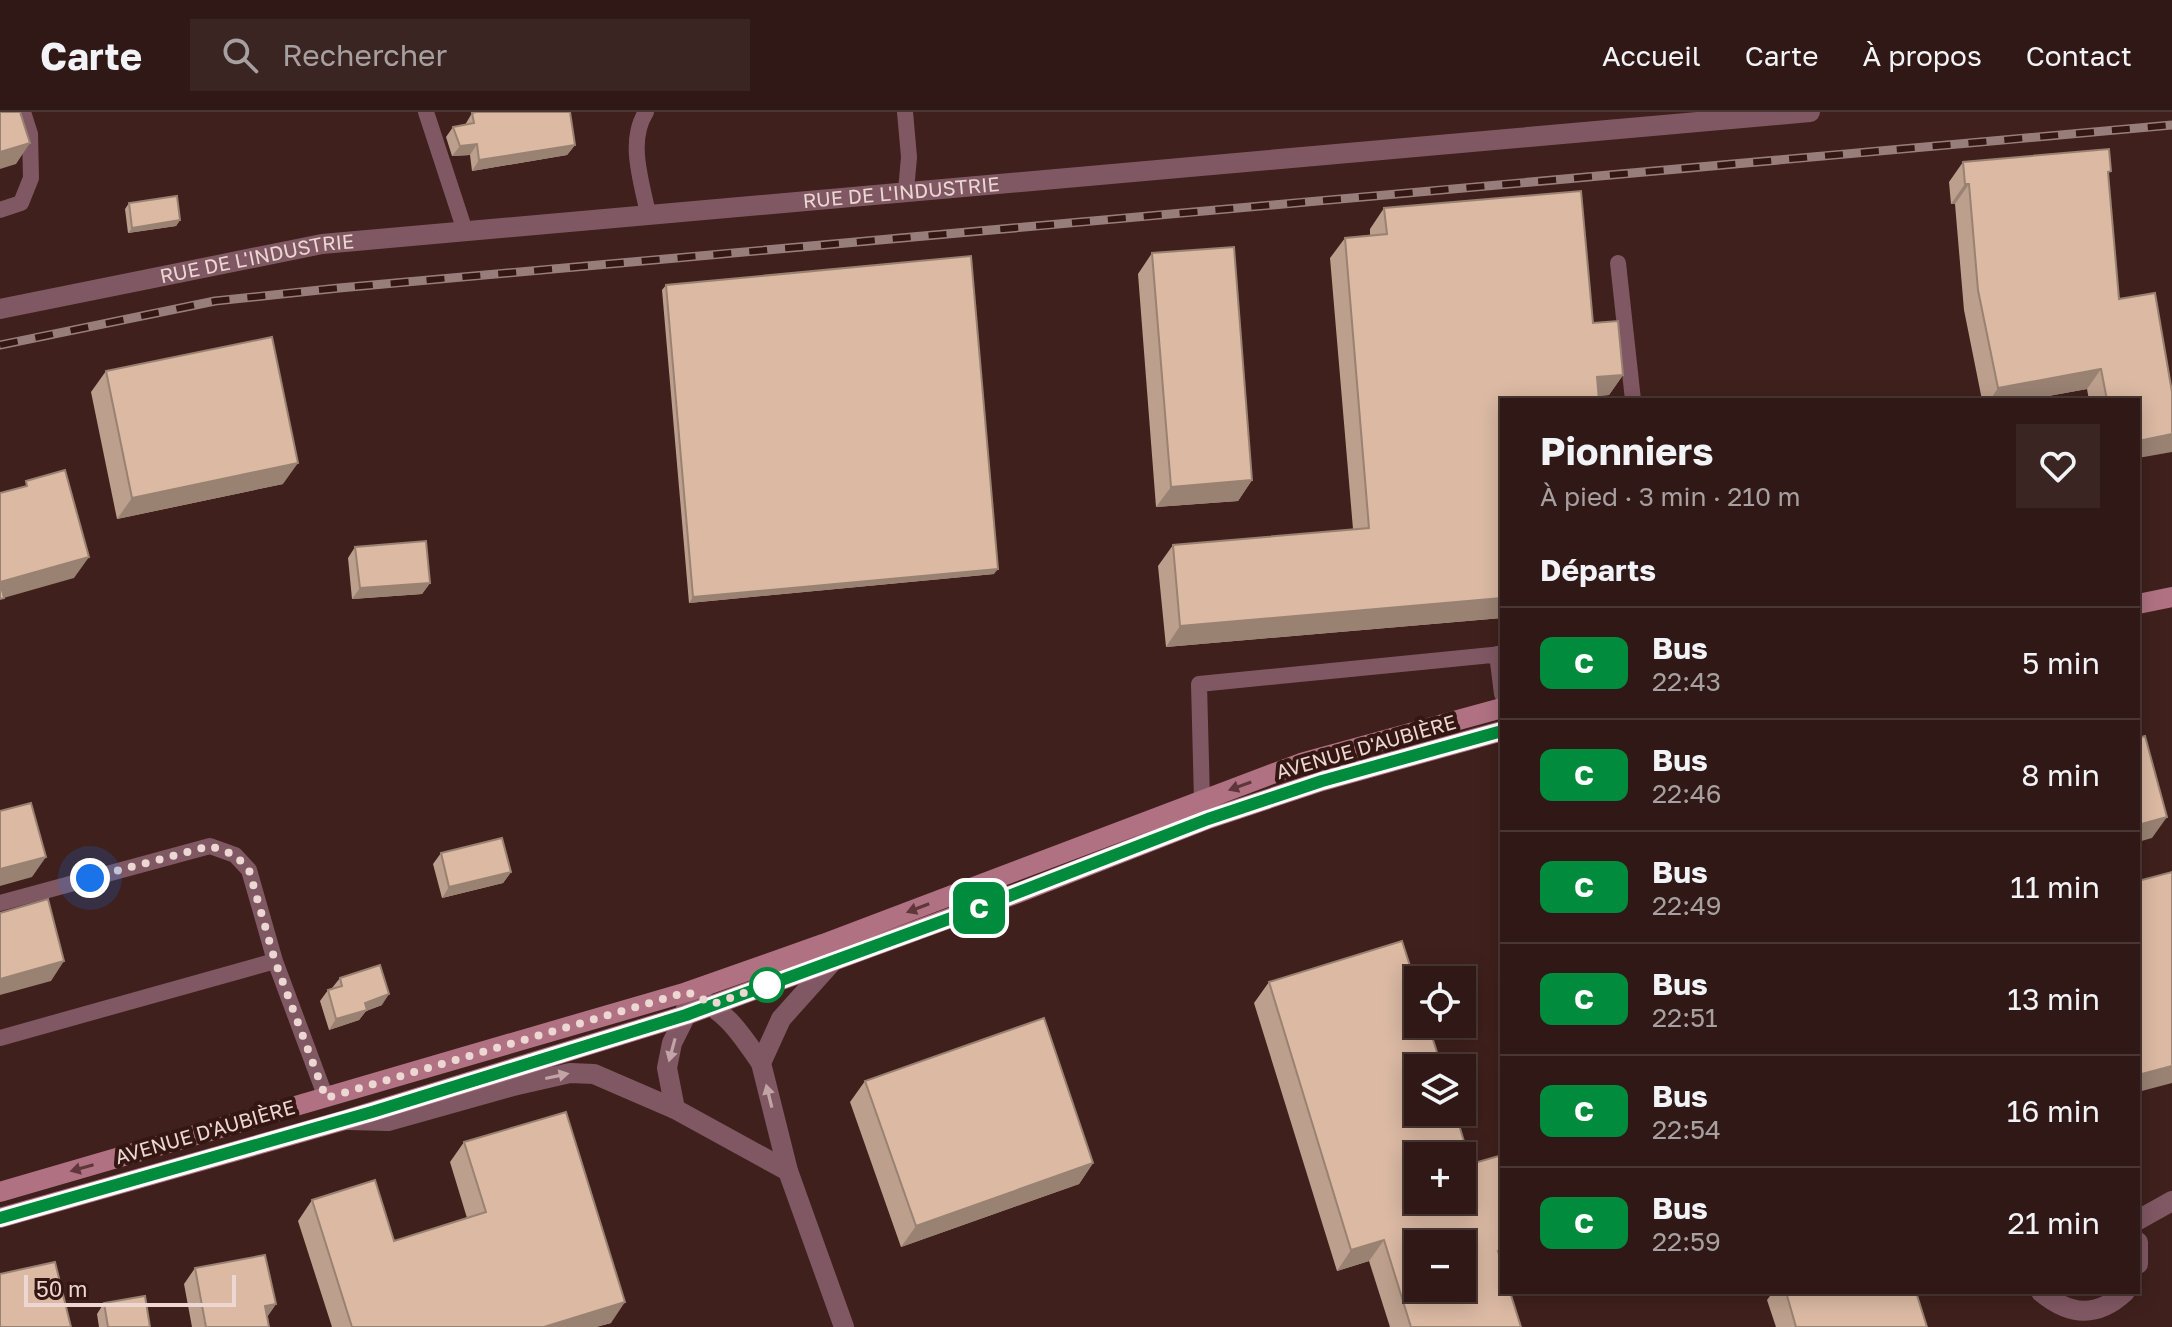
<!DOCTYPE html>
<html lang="fr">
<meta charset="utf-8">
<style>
body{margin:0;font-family:"Golos Text",sans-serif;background:#3b2522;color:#f1f3f6;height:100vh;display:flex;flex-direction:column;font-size:30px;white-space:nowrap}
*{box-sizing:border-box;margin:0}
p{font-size:26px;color:#a7a0a0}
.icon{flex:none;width:44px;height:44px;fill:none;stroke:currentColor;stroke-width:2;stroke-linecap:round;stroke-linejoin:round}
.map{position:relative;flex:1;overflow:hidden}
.details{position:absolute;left:1500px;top:286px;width:640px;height:896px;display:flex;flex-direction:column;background:#2f1815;border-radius:0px;box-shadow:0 4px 20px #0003,0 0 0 2px #4a3734}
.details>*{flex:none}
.badge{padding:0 16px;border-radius:12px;font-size:28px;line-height:52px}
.controls{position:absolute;left:1404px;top:854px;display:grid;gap:16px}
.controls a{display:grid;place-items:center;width:72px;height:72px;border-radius:0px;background:#2f1815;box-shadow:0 4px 20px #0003,0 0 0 2px #4a3734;font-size:40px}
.scale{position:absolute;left:24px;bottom:20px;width:212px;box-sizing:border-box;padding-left:8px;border:4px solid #ecd7d3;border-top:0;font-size:22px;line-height:28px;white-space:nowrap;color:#ecd7d3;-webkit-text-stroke:6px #341612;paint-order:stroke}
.you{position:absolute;width:40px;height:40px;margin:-20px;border:6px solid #fff;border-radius:50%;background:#1a73e8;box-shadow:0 0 0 12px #1a73e833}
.map>.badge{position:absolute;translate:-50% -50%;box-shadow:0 0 0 4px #fff}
h2{padding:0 40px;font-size:30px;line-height:72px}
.round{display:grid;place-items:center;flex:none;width:84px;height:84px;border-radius:0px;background:#3b2522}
.headline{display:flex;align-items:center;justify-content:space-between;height:136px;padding:0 40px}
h1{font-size:38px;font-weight:700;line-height:60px}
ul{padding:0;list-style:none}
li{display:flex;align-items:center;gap:24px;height:112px;padding:0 40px;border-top:2px solid #4a3734}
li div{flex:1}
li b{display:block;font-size:30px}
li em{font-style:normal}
li .badge{min-width:88px;font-weight:700;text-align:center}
header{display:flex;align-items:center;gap:48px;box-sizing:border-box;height:112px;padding:0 40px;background:#2f1815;border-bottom:2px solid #4a3734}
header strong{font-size:38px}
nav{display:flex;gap:44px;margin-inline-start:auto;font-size:28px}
.search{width:560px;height:72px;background:#3b2522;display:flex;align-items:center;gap:20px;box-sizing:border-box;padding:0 28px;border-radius:0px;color:#a7a0a0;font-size:30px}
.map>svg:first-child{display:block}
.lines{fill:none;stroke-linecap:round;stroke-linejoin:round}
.lane{stroke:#805863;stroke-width:16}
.street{stroke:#805863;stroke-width:20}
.secondary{stroke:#b07283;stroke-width:20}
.rail-casing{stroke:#987e7a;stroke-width:9}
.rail{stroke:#341612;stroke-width:6;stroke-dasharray:18;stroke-linecap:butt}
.wall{fill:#bc9f8c}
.shaded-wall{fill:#998272}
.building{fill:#dbb9a3;stroke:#998272;stroke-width:2;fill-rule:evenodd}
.oneway{fill:#5f363a}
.oneway2{fill:#c1a4a6}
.line-casing{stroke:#fff;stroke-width:18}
.line{stroke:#008c3c;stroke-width:12}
.walk{stroke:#ecd7d3;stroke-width:8;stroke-dasharray:0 14.4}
.stop-dot{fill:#fff;stroke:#008c3c;stroke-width:4}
.labels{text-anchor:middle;stroke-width:8;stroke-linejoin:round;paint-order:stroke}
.street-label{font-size:20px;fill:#ecd7d3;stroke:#341612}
</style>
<header>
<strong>Carte</strong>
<div class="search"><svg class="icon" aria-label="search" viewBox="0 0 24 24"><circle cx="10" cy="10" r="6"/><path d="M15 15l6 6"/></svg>Rechercher</div>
<nav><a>Accueil</a><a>Carte</a><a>À propos</a><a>Contact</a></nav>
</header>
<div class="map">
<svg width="2172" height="1215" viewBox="0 0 2172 1215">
<rect width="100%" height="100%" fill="#3f201c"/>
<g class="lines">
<path class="lane" d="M426,0L465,119
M646,0C627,29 642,71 648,102
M905,0L909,45L906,79
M0,98L21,91L31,66L30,22L23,0
M1618,151L1633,288
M1497,542L1502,582
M1205,698L1202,688L1199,572L1502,542
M0,791L210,734L235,743L249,758L275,849L326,986
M0,926L275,849"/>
<g class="street">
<path id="s1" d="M0,197L322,132L1810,0"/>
<path d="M832,850L781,907L761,951L788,1059L844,1215"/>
<path d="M675,997L667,956L672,931L686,903L687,880C725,898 738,917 761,951"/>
<path d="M349,1008L388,1009L513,974L570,961L594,962L675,997L788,1059"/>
<path d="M2138,1108L2172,1089"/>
<path d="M2138,1130V1152"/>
<path d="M2041,1180C2070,1204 2097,1206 2125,1180"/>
</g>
<path class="secondary" d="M2138,492L2172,485
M0,1080L687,880L823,832L1301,651L1502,596
M0,1106L345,1008L686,903L1018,781L1208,707L1322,669L1502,619"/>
<g class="rail-casing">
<path id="rail" d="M0,233L215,189L339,176L2172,13"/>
</g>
<use href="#rail" class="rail"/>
</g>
<path class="wall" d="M472,1L575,33L567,43L472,59L470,43L452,44L446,25L453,15L465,13Z
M1963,50L2108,64L2119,187L2138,288H2089L2087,277L2027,288H1982L1964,198L1955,92H1951L1949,70Z
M129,91L180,108L176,114L128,121L125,97Z
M1384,96L1593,211L1623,263L1609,283L1599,284L1502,506L1166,535L1158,454L1173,433L1353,417L1330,146L1345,126L1370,123V117Z
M1152,141L1252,368L1238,389L1156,395L1138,162Z
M666,173L994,462L689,491L662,178Z
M106,259L283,372L117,407L91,280Z
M355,435L430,471L422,482L352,487L348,446Z
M441,741L511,760L503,771L442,786L433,752Z
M340,866L382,893L366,899L359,908L329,918L320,889L328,878L332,876Z
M1269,870L1502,1180L1521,1215H1390L1369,1149L1337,1159L1254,891Z
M865,969L1093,1051L1079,1072L901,1135L850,990Z
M464,1030L611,1211L596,1215H332L298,1109L312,1088L394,1129L467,1106L450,1050Z
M195,1156L276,1192L267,1205L269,1215H192L184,1172Z
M1773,1180H1786L1927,1215H1776L1767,1188Z
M104,1191L150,1215H99L97,1202Z"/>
<path class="shaded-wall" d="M30,31L16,52L0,57V40Z
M477,32L470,43L452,44L460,34Z
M575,33L567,43L472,59L479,48Z
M1965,72H1969L1955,92H1951Z
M180,108L176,114L128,121L132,116Z
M2101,257L2087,277L2027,288H1990L1998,276Z
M1623,263L1609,283L1582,285L1597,265Z
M2172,322V340L2138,346V329Z
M298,351L283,372L117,407L132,386Z
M1252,368L1238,389L1156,395L1171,375Z
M89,445L74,466L0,487V470Z
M998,457L994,462L689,491L693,485Z
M430,471L422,482L352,487L360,476Z
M1502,486V506L1166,535L1180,514Z
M2167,705L2152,726L2138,730V713Z
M46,745L32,765L0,774V757Z
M511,760L503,771L442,786L449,775Z
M64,849L51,869L0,883V867Z
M389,882L382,893L366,899L359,908L329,918L336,907L365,891Z
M2172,954V971L2138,980V963Z
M1093,1051L1079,1072L901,1135L916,1114Z
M1384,1128L1369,1149L1337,1159L1351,1138Z
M1502,1137V1154L1498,1139Z
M625,1190L611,1211L596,1215H544Z
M276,1192L265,1208V1194Z"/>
<path class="building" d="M0,0H20L30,31L0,40Z
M476,0H570L575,33L479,48L477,32L460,34L453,15L474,11L472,1Z
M2109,37L2111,59L2108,60L2119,187L2155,181L2172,280V322L2138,329V288H2107L2101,257L1998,276L1978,178L1969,72H1965L1963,50Z
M1581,79L1593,211L1618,209L1623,263L1597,265L1599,288H1502V486L1180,514L1173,433L1369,416L1345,126L1387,122L1384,96Z
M177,84L180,108L132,116L129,91Z
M1234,135L1252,368L1171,375L1152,141Z
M971,144L998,457L693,485L666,173Z
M272,225L298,351L132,386L106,259Z
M65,358L89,445L0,470V381L27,374L26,369Z
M426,429L430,471L360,476L355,435Z
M0,470L4,486L0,487Z
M2145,624L2167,705L2138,713V626Z
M31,691L46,745L0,757V699Z
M502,726L511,760L449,775L441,741Z
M2172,760V954L2138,963V769Z
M48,787L64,849L0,867V801Z
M1402,829L1418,879V912H1428L1442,956H1418V1000H1455L1471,1052L1502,1043V1137L1498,1139L1502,1153V1180H1510L1521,1215H1411L1384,1128L1351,1138L1269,870ZM1418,1044H1462V1088H1418ZM1418,1132H1462V1176H1418Z
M380,853L389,882L365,891L367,898L336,907L328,878L342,874L340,866Z
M1044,906L1093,1051L916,1114L865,969Z
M566,1000L625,1190L544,1215H352L312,1088L375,1068L394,1129L486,1100L464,1030Z
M265,1143L276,1192L265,1194L269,1215H206L195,1156Z
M55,1150L71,1215H0V1162Z
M1786,1180H1916L1927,1215H1796Z
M145,1184L150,1215H108L104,1191Z"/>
<defs><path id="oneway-solid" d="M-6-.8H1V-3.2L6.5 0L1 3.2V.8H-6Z" transform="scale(2)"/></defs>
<g class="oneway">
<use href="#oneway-solid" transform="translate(1240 674) rotate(160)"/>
<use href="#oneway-solid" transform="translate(918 796) rotate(159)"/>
<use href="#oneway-solid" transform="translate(82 1056) rotate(164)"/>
</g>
<g class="oneway2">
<use href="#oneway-solid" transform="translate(672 938) rotate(105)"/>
<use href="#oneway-solid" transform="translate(557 964) rotate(-12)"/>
<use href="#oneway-solid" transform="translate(769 984) rotate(-104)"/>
</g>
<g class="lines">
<g class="line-casing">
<path id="line" d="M0,1106L372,1000L686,903L965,801L1208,707L1322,669L1502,619"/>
</g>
<use href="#line" class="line"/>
<path class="walk" d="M90,766L210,734L235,743L249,758L275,849L326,986L687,880L713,892L772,871L767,873"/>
</g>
<circle class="stop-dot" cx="767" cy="873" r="16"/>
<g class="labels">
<g class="street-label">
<text dy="7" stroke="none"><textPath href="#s1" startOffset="910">RUE DE L'INDUSTRIE</textPath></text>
<text dy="7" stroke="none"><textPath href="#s1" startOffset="262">RUE DE L'INDUSTRIE</textPath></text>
<text transform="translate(1366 635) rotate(-16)" y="7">AVENUE D'AUBIÈRE</text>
<text transform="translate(205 1020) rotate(-16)" y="7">AVENUE D'AUBIÈRE</text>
</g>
</g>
</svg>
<div class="controls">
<a><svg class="icon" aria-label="locate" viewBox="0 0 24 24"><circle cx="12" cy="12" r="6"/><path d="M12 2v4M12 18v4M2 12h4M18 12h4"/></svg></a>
<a><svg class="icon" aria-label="layers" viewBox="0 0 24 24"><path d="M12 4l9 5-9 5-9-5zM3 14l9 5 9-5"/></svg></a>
<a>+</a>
<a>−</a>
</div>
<div class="scale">50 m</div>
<div class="you" style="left:90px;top:766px"></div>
<b class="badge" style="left:979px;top:796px;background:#008c3c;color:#fff">C</b>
<section class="details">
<div class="headline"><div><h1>Pionniers</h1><p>À pied · 3 min · 210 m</p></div><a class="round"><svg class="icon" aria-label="heart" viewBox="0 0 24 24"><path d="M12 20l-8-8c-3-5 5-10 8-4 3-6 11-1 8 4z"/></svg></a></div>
<h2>Départs</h2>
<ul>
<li><span class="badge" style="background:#008c3c;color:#fff">C</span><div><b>Bus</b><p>22:43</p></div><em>5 min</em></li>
<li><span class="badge" style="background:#008c3c;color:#fff">C</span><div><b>Bus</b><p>22:46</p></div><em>8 min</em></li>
<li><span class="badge" style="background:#008c3c;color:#fff">C</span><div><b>Bus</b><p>22:49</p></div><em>11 min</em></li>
<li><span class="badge" style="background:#008c3c;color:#fff">C</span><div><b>Bus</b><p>22:51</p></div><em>13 min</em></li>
<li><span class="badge" style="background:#008c3c;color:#fff">C</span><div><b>Bus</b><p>22:54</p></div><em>16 min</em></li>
<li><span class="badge" style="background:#008c3c;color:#fff">C</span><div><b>Bus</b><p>22:59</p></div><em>21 min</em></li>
</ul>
</section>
</div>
